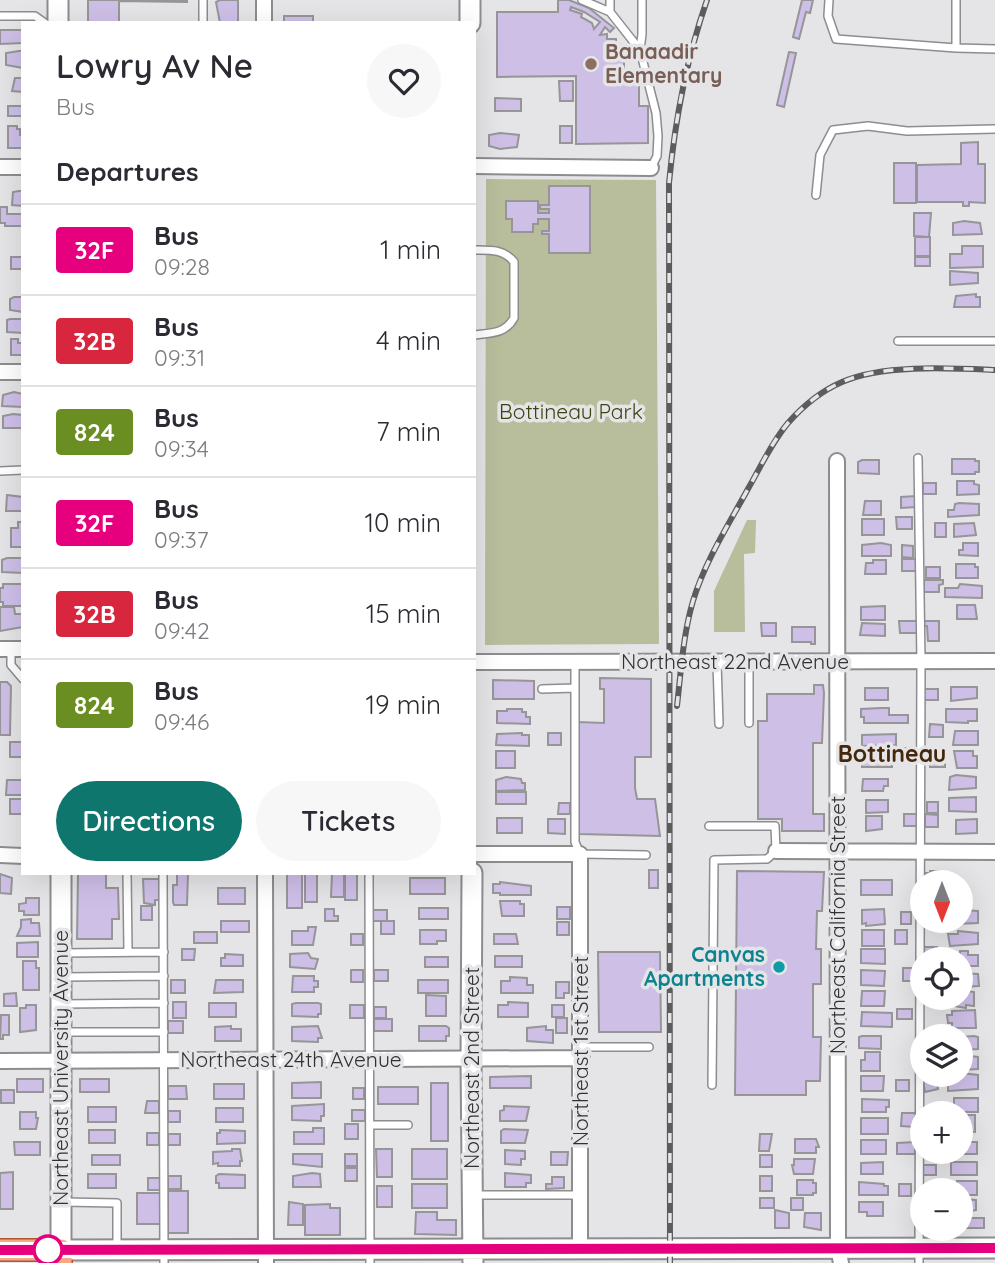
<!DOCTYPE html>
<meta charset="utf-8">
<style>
body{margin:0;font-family:Quicksand,sans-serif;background:#f7f7f7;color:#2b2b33;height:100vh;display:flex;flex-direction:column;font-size:26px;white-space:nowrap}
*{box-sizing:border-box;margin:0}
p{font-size:23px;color:#7c7c81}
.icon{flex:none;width:38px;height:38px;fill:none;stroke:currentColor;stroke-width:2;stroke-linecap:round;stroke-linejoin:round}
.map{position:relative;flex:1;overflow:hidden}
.side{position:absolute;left:21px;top:21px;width:455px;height:854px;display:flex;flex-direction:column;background:#fff;border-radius:0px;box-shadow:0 7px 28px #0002}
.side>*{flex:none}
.badge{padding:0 14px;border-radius:5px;font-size:24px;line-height:46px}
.needle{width:46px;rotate:180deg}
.tools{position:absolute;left:910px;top:870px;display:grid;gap:14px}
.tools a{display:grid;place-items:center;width:63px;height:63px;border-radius:50%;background:#fff;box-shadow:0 7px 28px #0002;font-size:35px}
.map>.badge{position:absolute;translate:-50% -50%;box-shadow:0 0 0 4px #fff}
h2{padding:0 35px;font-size:26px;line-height:63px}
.round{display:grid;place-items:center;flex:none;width:74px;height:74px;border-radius:37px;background:#f7f7f7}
.head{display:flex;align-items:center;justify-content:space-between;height:119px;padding:0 35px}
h1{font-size:33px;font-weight:600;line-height:52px}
.button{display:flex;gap:14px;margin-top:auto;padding:14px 35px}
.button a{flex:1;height:80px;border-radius:42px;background:#0f766e;color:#fff;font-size:28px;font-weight:600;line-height:80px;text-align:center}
.button a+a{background:#f7f7f7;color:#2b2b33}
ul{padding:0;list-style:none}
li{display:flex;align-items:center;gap:21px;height:91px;padding:0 35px;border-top:2px solid #e1e1e2}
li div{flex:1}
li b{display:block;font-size:26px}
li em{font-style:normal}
li .badge{min-width:77px;font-weight:700;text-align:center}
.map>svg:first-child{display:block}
.green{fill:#b8bd9c}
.building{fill:#cebfe7;stroke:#969598;stroke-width:2;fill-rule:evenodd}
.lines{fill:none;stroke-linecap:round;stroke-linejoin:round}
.lane-casing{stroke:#8d8c8f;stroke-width:10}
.street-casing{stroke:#8d8c8f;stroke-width:18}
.secondary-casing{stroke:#8d8c8f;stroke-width:23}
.primary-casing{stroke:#ad5731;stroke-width:24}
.lane{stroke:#fff;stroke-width:7}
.street{stroke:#fff;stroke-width:14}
.secondary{stroke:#fff;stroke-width:19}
.primary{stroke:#f6a783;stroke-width:21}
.rail-casing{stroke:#5c5c5d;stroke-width:6}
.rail{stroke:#e5e4e7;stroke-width:3.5;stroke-dasharray:10;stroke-linecap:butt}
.line-casing{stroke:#fff;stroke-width:16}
.line{stroke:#e6007e;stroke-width:10}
.education-dot{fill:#8d6e63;stroke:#e5e4e7;stroke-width:2.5}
.culture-dot{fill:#0f9aa8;stroke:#e5e4e7;stroke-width:2.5}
.stop-dot{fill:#fff;stroke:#e6007e;stroke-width:3.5}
.labels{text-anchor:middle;stroke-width:7;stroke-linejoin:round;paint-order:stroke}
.education-label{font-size:21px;font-weight:bold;fill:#785e54;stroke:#e5e4e7;text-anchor:start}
.park-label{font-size:21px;fill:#3e4312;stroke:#e5e4e7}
.street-label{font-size:21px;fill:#313132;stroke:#e5e4e7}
.culture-label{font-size:21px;font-weight:bold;fill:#0d838f;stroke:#e5e4e7;text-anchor:end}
.neighbourhood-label{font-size:23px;font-weight:bold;fill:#45270b;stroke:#e5e4e7}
</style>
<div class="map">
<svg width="995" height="1263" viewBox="0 0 995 1263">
<rect width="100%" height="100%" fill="#e5e4e7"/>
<path class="green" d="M486,179L656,180L659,644L485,645Z
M747,520H756L755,553L744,554L745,632H714V591Z"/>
<path class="building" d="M88,0H187V2L119,1V23H88Z
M220,0H238V23H220L216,2Z
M558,0H569L589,8L614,28L610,32L605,27L600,35L607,34V39H616V52H624V78L639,77V106H648V143L576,144V76L497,77V12H558ZM571,7L584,12L600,22L594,29L592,23L581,17L582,14L570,10Z
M802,0H813L810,13L806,12L799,39L793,37Z
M284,16H313V23H284Z
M0,30H23V43L0,44Z
M19,51H23V68L6,65V53Z
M789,52L796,53L784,107L777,105Z
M15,78H23V92L12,91Z
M559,81H573V101H560Z
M495,98L521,99V111H495Z
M8,106H23V116H8Z
M8,126H17V129H20V135H23V148H8Z
M560,126H572V143H560Z
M500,133L519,135L517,147L500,149L489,146V135Z
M978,142V164H985V203L969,202V206H963V202H917V165L961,164V143Z
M894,163H916V203H894Z
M549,186H590V253H549V234H542V231H549V219H538V224H533V232H512V219H506V201H538V213H549V209H540V205H549Z
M19,191H23V206L12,205L13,192Z
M0,207H7V214H23V226H5V223H0Z
M914,213H931L929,237L914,236Z
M964,221L980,223L982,234L953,235V223Z
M915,237H930V256H915Z
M962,246H983V267L950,268V254H962Z
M11,257H23V269H11Z
M915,257H930V266H915Z
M950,271L978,273V283L950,285Z
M976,294V297H980V307H954L956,296Z
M14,297H23V312L10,310V299Z
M10,319H23V333L7,332V320Z
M11,339H18V343H23V355H11Z
M14,392L23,394V407L2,406L3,395Z
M13,414L23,415V428H3V416Z
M952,459H975V461H979V472H975V474H952Z
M862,460H879V474L858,473V462Z
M957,481H974V484L979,485V494L957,495Z
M923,483H936V494H923Z
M7,495L23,497V511H6Z
M916,496V507L901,508V497Z
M865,501H881V515H863Z
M959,503L979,504V515L948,517V510H954L955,504Z
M896,517H912V529H897Z
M862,519H884V535H862Z
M18,522H23V547H11V528H18Z
M935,523H946V537H935Z
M974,523L976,535L954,537V524Z
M881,543L891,545V556H862V545Z
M963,543H978V556L959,555V550H963Z
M902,545L913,546V558L902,557Z
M7,558H23V573L2,572V560Z
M902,559H916V571H902Z
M873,560H886V574H865L866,563H873Z
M956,564H975V567H978V578H956Z
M926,567H940V578H926Z
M924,580H943V584L939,585V592H924Z
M3,584H23V606H3V602H0V588H3Z
M960,584L982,586V598L945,597V588H958Z
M957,605H975L977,619H957Z
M885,606V620H861V607Z
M0,607H14L15,614H23V627L0,631Z
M899,621H917V633H900Z
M924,621H939V641H928L927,626H924Z
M761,623H776V636H762Z
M862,623L885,624V636L860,635Z
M792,627H815V644H811V642H792Z
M600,678L651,679V757H635V788L637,799H655L660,836L579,834L578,722L604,723V689H600Z
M493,680L534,681V699H493Z
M0,682H7L11,686L10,735H0Z
M814,685H823L824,693L822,743H813V814H824V831H782V819H758V721H767V694H814Z
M951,687H977V698L951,701Z
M865,688H888V700H865Z
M924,689H938V700H924Z
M881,708H889V715H908V723H864V717H861V709Z
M507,709H522V712H526V717H530V724L497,723V711H507Z
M946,709H977V721H968V723L946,722Z
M930,724L943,725V737H929Z
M955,731H978V745H953Z
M522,733V735H529V746L496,745L497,734Z
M548,733H561V745H548Z
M896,734V745L862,746V735Z
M10,742H23V757H10Z
M902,748H917V760L904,761Z
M496,751H515V768H496Z
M954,751H973V756H977V768H957Z
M930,753H945V767H930Z
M892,755V767H862V756Z
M956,775L976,777V788L949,790L950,777Z
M506,777L521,779L522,783H525V790L496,791V780Z
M863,779H888V786H884L883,791H862Z
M7,780H23V795H6Z
M496,792H526V804H496Z
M976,797V812L949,811V798Z
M10,799H23V814H10Z
M866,800H888V812L866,813Z
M927,802H938V813H927Z
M559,803H570V814H558Z
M904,814H917V826H904Z
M925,814L938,815V827H925Z
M866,816H882V829L866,831Z
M497,818H522V833H497Z
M548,819H565V834L548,833Z
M977,819V833L956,834V820Z
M649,870H658V888H649Z
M737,871L824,872L822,911H817L816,949H821V984H813V1037H821L820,1081H806V1095H735Z
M930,871H939L941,882H926L925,873H930Z
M78,873H106V888H118L119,919H112V939H77Z
M302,873V908H287V874Z
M305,873H317V902H305Z
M345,873H357V900H345Z
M0,874L12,878L11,894L0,893Z
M177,874H188L187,905H174L173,902V885H177Z
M332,874H344V897H331Z
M410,878H445V894H410Z
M143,879H159V900H155V905L144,903Z
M861,880H892V895H861Z
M500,882L531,886V895H500V893H493V884H500Z
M218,888H245V904H218Z
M26,898H39V915H24V911H19V904L26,903Z
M500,901H520V904H524V916H502Z
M141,906H152V920H141Z
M557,907H570V919H557Z
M419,908H448V919H419Z
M325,909H334V916H338V921H325Z
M884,909L885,924L866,926V923L862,924V910Z
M372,910H387V921H372Z
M961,910L978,911V923L954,924V920H961Z
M901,912H911V924H901Z
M31,919V923H39L40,936H17L21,927V920Z
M221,921H249V932H221Z
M381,921H394V934H381Z
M557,922H569V935H557Z
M308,927H316L313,945H292V931H308Z
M420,930H446V941H437V944H420Z
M862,930H884V946H862Z
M895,930H907V944H895Z
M958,931L978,933V944L950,946L948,934H958Z
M194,932H217V943H194Z
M351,934H363V945H351Z
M494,934H516L518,944H494Z
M38,942V957H17V943Z
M924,947H937V959H924Z
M182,949H195L194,960H182Z
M861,949H885V964L861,963Z
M960,951H968V955H978V966H961V959H950V954L960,953Z
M598,952H660L661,1032H599Z
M308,953L311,958L318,959L315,969L290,967V954Z
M225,954L243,955V966H221V958H225Z
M495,956H522V967H495Z
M425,957H448V967H425Z
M23,961H36V968H39V990H23Z
M903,968H917V981H903Z
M351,970H363V982H351Z
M374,970H388V981H374Z
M861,970L885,971L884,986L861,985Z
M961,973L978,974L979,986L961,987Z
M293,976H314V981H318V987H314V992H292Z
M510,977L527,978V985H533V993H501V981H510Z
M171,980H185V993H171Z
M216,980H243V992L214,993Z
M418,980H448V993H418Z
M556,982H569V993H564V998H556Z
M961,990L974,992V1006L966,1005V1008L948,1005V998H961Z
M862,991H885L884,1006H861Z
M16,993L17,1006H4V994Z
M426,995L446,996V1016H426Z
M173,1002H186V1018H173Z
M508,1002L528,1003V1017H498V1005H508Z
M209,1003H236V1017H209Z
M296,1003H318L321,1004V1014H318V1017L292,1016V1004Z
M26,1005H36V1030L20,1032V1008H26Z
M350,1005H364V1018H350Z
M552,1005H564V1017H552Z
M374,1007H386V1018H374Z
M897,1009H912V1019H897Z
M975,1010L976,1028H952V1023H948L947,1015H952V1011Z
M862,1012L892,1013V1027L861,1026Z
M1,1015H9V1035H3V1039H0Z
M556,1018H567V1033H556Z
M374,1019H392V1031H374Z
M168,1021H183V1033H168Z
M231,1026V1029H241V1041H215V1027Z
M318,1026L322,1038H318V1042L292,1041V1027Z
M419,1026H446L449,1028V1036H446V1041H419Z
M546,1026V1030H553V1043L527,1041V1028Z
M862,1036H881V1049L859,1048V1037Z
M974,1036L978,1037V1049L961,1050V1037Z
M865,1052H880V1071H861V1060H865Z
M961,1055L978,1057V1069L961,1070Z
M961,1073L978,1075V1089L948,1091V1074Z
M531,1076V1088H490V1077Z
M861,1076H884L883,1091H861Z
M936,1078L938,1089L925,1092L923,1080Z
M17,1079H43V1092H17Z
M80,1079H109V1092H80Z
M896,1080H909V1091H896Z
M321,1082V1098H292V1083Z
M431,1083H448V1141H431Z
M214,1084H244V1099H214Z
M168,1086H186L187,1099H168Z
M378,1087H418V1104H378Z
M353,1088H364V1099H353Z
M1,1090H14V1103H1Z
M954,1098H978V1112H954Z
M862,1099L889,1100V1107H886V1112H862Z
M147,1101H159V1113H145Z
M324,1104V1116H321V1121L292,1120V1106Z
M504,1106L529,1107L526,1121H500V1111L504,1110Z
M88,1107H116V1122H88Z
M216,1108H243V1122H216Z
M352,1110H365V1121H352Z
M168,1111H180V1122H168Z
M20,1112H36V1118H38L36,1129H20Z
M902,1113H916V1127L901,1126Z
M961,1115H975V1132L961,1131Z
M861,1118H888V1134H861Z
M345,1124H358V1139H345Z
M313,1128H324V1144H294V1132H313Z
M504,1129L528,1130L525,1143H501V1131Z
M89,1130H115V1143H89Z
M220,1130L245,1131V1143L217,1144V1133H220Z
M147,1133H159V1145H147Z
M168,1134H180V1145H168Z
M760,1134H772L769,1151H759Z
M795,1139H816L819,1147H816V1153H795Z
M861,1140H886V1154H861Z
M14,1142H40V1155H15Z
M915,1142V1154H897V1143Z
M961,1142H977V1154H951V1152H961Z
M232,1149H240L242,1161H240V1166H218V1163L213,1164V1152L232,1151Z
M376,1149H392V1177H377Z
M412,1149H447V1179H412Z
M505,1150L525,1151V1159H521V1165L505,1164Z
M551,1152H568L567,1165H551Z
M293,1154H322V1167L293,1164Z
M345,1154H357V1166H345Z
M92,1155H120V1165H92Z
M760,1155H772V1167H760Z
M794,1159H815L813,1174H794L792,1165H794Z
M883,1162V1174H861V1163Z
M951,1162H977V1175H951Z
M922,1165H936V1175H922Z
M345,1168H357V1181H345Z
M13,1172V1209H0V1173Z
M312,1173L320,1174L321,1187H293V1176Z
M505,1173L531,1175V1183H526V1187H505Z
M88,1174H116V1188H88Z
M219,1174L245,1175V1188H219V1183H216V1176Z
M168,1176H181V1189H168Z
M760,1176H772V1191H760Z
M552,1177H564V1188L546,1189V1184H552Z
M148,1178H160V1190H148Z
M797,1180H813V1183H816V1193H813V1195H797Z
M957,1181H977V1195H961V1190H954L957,1188Z
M859,1182L884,1184V1186H888V1195H859Z
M412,1184H447V1208H412Z
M899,1184H911V1196H899Z
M377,1186H392V1207H377Z
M168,1191H188V1233H168Z
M137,1193H160V1224H137Z
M760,1198H774V1208H760Z
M791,1198H803V1210H791Z
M961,1199L976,1200V1210L961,1212Z
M289,1202L303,1204V1225H288Z
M859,1202H883V1216H867V1212H859Z
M330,1204V1208H340V1235H305V1205Z
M775,1210L789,1213V1228H775Z
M416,1212H437V1220H456V1235L415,1234Z
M805,1213H821V1230L804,1227Z
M961,1218H984V1228H961Z"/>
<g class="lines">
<g class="lane-casing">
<path id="lane" d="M203,0V23
M582,0L610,12V0
M642,0V34L640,50L656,113L658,136L657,156L651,168
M829,0L828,16L836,39L956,48V0
M610,12L640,50
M0,16H35L45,23
M956,48L995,49
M816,195L820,155L833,130L868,126L907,131L995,129
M474,250C490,250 504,249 514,262V318C505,334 491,333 474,335
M898,341H995
M918,458L921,662L919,1263
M0,471L23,470
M11,649V665L23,679
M749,661V723
M575,662V842L580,854L646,855
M717,662L719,724
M542,689L575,688
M709,826H775L776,851L767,859L714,860L712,1085
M127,873L128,952
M163,873L164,1263
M369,873L370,1263
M62,953L164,952
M63,977L164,976
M62,1004L164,1003
M63,1032H164
M582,1047H649
M370,1125H408
M474,1195H581
M63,1202L117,1203V1249"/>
</g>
<g class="street-casing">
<path id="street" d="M264,0V23
M474,166L651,168
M0,167H23
M0,372H23
M837,461L838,1248L841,1263
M0,649H23
M474,662L995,661
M776,851L995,852
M474,854H580V1248
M0,855L23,856
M265,873L266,1263
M0,1061L582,1058"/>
</g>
<g class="secondary-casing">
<path id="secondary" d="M58,0V23
M470,23V0
M61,873V1250L995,1248
M472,873L471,1060L473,1263"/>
</g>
<g class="primary-casing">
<path id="primary" d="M0,1250H61V1263"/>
</g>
<use href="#lane" class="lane"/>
<use href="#street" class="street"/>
<use href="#secondary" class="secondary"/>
<use href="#primary" class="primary"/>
<g class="rail-casing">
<path id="rail" d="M677,706C681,671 683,635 693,601C705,561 729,524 749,487C761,466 772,442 788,423C803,406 821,391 842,382C882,364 951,368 995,370
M670,1263L669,183C675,120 686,60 707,0"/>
</g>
<use href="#rail" class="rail"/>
</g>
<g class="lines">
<g class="line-casing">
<path id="line" d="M0,1250L995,1248"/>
</g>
<use href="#line" class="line"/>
</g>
<circle class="education-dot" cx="591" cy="64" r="7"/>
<circle class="culture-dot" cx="779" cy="967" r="7"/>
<circle class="stop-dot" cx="48" cy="1250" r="14"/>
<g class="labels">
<g class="education-label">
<text x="605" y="59">Banaadir<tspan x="605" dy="24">Elementary</tspan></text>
</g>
<g class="park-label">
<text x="571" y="419">Bottineau Park</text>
</g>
<g class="street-label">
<text x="735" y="669">Northeast 22nd Avenue</text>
<text transform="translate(838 925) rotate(-90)" y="7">Northeast California Street</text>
<text transform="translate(581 1051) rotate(-90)" y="7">Northeast 1st Street</text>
<text x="291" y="1067">Northeast 24th Avenue</text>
<text transform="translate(61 1068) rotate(-90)" y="7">Northeast University Avenue</text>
<text transform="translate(472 1068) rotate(-90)" y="7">Northeast 2nd Street</text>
</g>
<g class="culture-label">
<text x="765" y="962">Canvas<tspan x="765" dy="24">Apartments</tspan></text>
</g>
<g class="neighbourhood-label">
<text x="892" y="762">Bottineau</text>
</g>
</g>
</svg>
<div class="tools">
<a><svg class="needle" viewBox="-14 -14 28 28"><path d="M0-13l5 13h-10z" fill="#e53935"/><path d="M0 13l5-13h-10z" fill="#7c7c81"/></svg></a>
<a><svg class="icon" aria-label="locate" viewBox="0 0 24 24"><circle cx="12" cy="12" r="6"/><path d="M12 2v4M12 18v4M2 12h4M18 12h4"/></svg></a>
<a><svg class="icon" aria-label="layers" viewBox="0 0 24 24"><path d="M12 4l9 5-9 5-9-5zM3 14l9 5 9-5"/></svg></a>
<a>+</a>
<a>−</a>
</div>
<section class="side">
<div class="head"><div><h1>Lowry Av Ne</h1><p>Bus</p></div><a class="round"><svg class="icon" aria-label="heart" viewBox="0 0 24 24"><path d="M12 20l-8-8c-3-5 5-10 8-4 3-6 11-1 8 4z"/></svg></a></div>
<h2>Departures</h2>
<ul>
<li><span class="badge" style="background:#e6007e;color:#fff">32F</span><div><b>Bus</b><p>09:28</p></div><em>1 min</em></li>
<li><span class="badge" style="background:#d7263d;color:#fff">32B</span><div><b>Bus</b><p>09:31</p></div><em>4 min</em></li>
<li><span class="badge" style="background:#6b8e23;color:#fff">824</span><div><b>Bus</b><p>09:34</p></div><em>7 min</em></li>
<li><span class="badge" style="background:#e6007e;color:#fff">32F</span><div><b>Bus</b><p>09:37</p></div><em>10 min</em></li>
<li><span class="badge" style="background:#d7263d;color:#fff">32B</span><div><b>Bus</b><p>09:42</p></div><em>15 min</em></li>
<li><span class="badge" style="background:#6b8e23;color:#fff">824</span><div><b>Bus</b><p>09:46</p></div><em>19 min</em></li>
</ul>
<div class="button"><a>Directions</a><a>Tickets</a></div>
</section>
</div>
